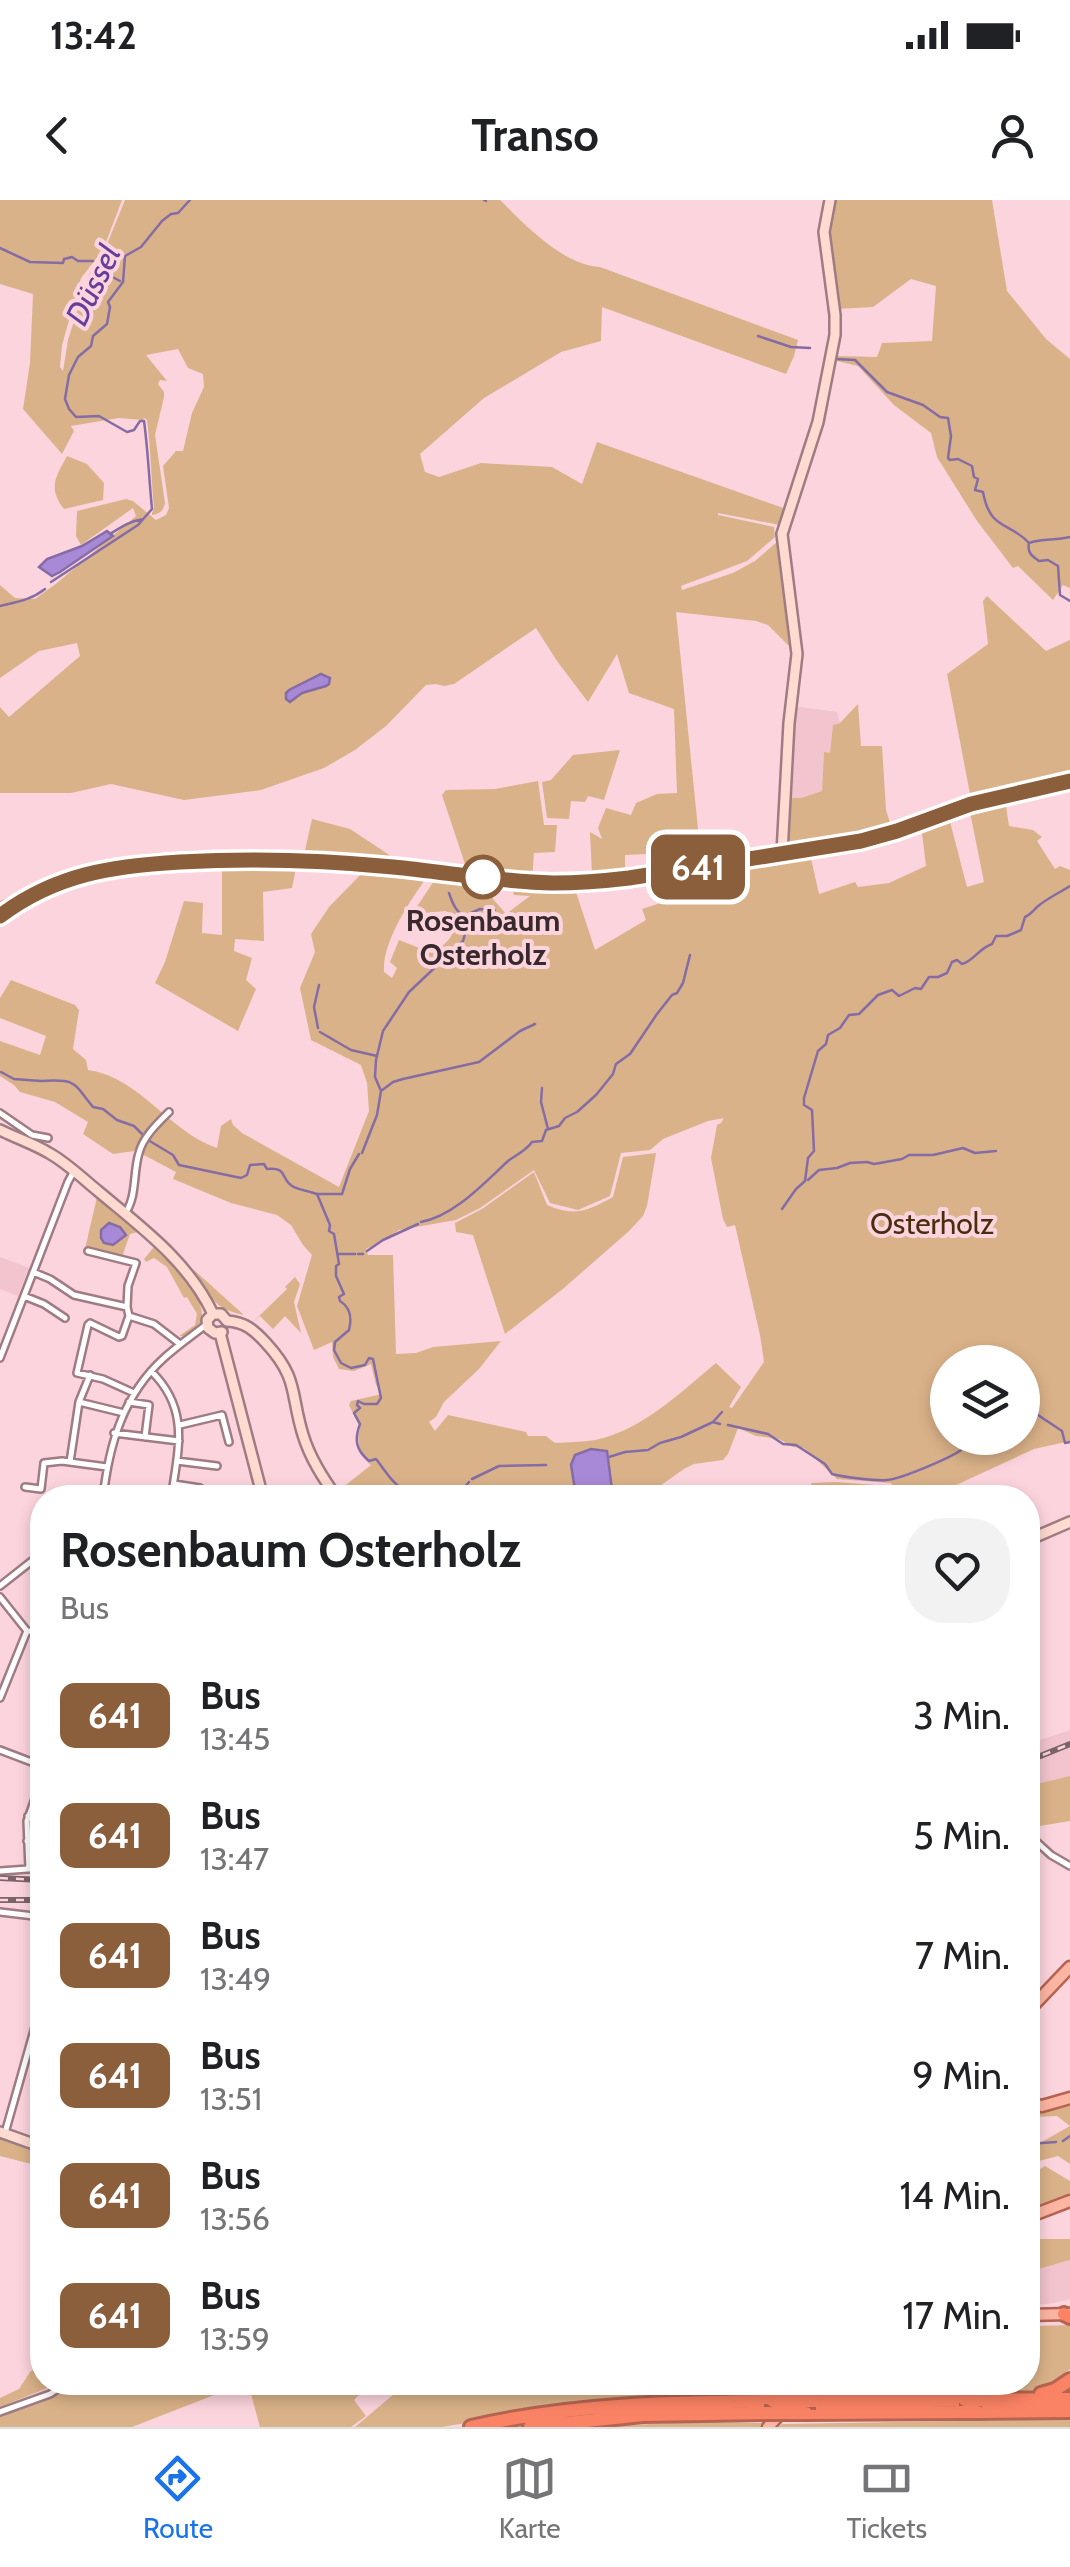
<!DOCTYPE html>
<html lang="de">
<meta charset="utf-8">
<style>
body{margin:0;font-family:Cabin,sans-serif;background:#f2f2f2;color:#202124;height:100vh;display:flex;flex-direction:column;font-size:38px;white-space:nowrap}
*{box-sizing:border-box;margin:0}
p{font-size:32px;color:#757577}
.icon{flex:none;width:55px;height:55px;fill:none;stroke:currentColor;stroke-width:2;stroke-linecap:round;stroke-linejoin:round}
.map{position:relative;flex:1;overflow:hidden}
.sheet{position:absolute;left:30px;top:1285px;width:1010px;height:910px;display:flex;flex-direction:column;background:#fff;border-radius:40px;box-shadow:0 5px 15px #0003}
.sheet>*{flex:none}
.badge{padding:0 20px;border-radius:15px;font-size:35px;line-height:65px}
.fabs{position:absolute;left:930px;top:1145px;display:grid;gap:20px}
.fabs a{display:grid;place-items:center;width:110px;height:110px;border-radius:50%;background:#fff;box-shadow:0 5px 15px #0003;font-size:50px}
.map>.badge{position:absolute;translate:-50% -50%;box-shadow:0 0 0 5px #fff}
.round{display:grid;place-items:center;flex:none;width:105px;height:105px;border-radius:40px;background:#f2f2f2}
.overview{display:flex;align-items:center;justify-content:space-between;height:170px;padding:0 30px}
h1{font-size:48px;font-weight:700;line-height:75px}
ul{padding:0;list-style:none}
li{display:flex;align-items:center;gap:30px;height:120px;padding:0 30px}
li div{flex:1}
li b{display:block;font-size:38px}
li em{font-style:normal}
li .badge{min-width:110px;font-weight:700;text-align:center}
.status{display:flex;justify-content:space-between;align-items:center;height:70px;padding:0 50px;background:#fff;direction:ltr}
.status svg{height:28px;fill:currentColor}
header{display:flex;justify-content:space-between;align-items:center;height:130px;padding:0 30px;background:#fff;font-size:45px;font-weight:700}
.dock{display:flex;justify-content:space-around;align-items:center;height:140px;border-top:2px solid #e0e0e0;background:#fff;font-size:28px;color:#757577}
.dock a{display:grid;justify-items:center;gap:5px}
.dock .active{color:#1a73e8}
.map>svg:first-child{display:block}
.built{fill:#f2c4cd}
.green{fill:#dab289;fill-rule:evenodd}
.water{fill:#a789d8;stroke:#856ca4;stroke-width:2.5}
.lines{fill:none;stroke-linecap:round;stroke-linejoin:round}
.stream{stroke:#856ca4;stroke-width:2.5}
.street-casing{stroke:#9f7c83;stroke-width:10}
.secondary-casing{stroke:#9f7c83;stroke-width:14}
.primary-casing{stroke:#b66451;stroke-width:15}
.highway-casing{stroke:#b66451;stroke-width:18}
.street{stroke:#fff;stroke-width:5}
.secondary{stroke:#fedad1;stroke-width:9}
.primary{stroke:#fdb5a3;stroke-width:10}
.highway{stroke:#fb8365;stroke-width:12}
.rail-casing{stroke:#7b6469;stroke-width:6}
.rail{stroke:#fcd4dd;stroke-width:2.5;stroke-dasharray:8;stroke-linecap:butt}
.highway-bridge-casing{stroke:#b66451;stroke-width:18;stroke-linecap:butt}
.highway-bridge{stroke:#fb8365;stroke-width:12}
.line-casing{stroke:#fff;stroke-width:22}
.line{stroke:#8b5e3c;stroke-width:15}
.stop-dot{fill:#fff;stroke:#8b5e3c;stroke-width:5}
.labels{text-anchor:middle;stroke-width:8;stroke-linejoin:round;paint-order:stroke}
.stop-label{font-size:30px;font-weight:bold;fill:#37292c;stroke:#fcd4dd}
.park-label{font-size:30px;fill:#482e0f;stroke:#fcd4dd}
.water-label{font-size:32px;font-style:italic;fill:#653d9a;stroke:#fcd4dd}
</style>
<div class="status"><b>13:42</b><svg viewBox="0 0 49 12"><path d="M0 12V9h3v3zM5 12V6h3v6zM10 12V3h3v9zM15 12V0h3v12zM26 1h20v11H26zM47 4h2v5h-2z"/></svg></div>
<header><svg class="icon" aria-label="back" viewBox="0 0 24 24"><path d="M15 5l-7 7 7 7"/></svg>Transo<svg class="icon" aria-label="person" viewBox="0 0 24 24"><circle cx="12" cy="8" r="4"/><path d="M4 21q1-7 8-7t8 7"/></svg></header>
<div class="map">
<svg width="1070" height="2227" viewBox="0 0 1070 2227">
<rect width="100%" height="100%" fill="#fcd4dd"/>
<path class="built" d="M793,506L837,512L840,523L833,525L830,553H824L822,591L801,598H787Z
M0,1057L29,1068L18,1096L0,1089Z
M1070,1530V1576L1028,1586V1544Z
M1070,2060V2099L1054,2103L1028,2106V2072Z"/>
<path class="green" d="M0,0H122L103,50L81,78L62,145L60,167L63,171L68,140L88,76L103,54L125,0H500C525,25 563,65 600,67L798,140L794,156L786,174L602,107L601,141L561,152L484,198L420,254L425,272L439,277L481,263L552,267L582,284L597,242L786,309L780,325L718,313V315L774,327L775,337L747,361L681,386L682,390L733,373L755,361L779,340L794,446L790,447L768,425L756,421L676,412L701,658L656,665L646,654L625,655V671L592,675L590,632L602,639L598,628L606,608L631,615L636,603L657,594L677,593L674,509L629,493L617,454L588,502L557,461L536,428L454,484L444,486L436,484L426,485L386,526L355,550L324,568L261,590L184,600L111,584L71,593H0V507L9,517L80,456L77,443L39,451L0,478V385L15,398L35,399L57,383L136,316L133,308L81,345L76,336L77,311L126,299L133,301L156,320L166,315L169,308L163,266L176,251H183L192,213L204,187L203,174L188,168L178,149L146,155L167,181L160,180L158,184L164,192V197L155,235L165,303C163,311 160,314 152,315V313L154,308C151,278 151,250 147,220L144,218L143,220L119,218L71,226L74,231L62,254L23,209L30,163L33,94L0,84ZM321,474H325L326,486L306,491L290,502L286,499L289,490Z
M836,0H992L1007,91L1046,139L1070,159V388L1063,385L1053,400L1018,366L1013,368L977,321L937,257L931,233L894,205L858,166L837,161L838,156L877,157L882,143L932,141L936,86L911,79L873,107L836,109L826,26Z
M67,256L87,264L104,283L103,300L64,309C48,288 55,278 67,256Z
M987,396L1046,451L1070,440V577L971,599L947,474L988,444L983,401Z
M858,504L861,546H882L886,610L891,626L788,645L787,598H801L822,591L824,552L830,553L833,525L840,523Z
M620,550L604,600L588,596L585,602L571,601L569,619L547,618L542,582L551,580L573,555Z
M538,581L544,625H557L555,652L534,653L532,678L467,670L442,595L446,590L495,589Z
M1005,599L1009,626L1033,630L1042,637L1037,641L1055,669L1060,666L1070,670V1241L1034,1249L954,1286L957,1297H900L891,1283L837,1279L804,1248L793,1247L779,1239L756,1236L738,1228L728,1254L723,1260L694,1264L684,1269L644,1297H343L337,1292L371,1265C360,1257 356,1241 360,1228L349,1205L351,1201L382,1194L376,1185L371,1164L354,1171L339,1169L333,1157L332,1142L314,1150L297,1106L312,1055L303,1045L291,1025L277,1015L231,1003L173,979L176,972L140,953L144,944L141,941L134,951L113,954L83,934L88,922L55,902L20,892L14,885L0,876V841L40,855L46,836L0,818V798L11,780L75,805L79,810L73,849L86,860L88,870C140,877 169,932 217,948L221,926L231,919L233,925L242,933L339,987L369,911L367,883L361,865L311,840L300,788L315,752L311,734L329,707L367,668L427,677C410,701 382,742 384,772L392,778L397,768L390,762L399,740L432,753C445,745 455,737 455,720L446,711L415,714L414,711L438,675L492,682L493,699L506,714L530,696L514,695L511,685L574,686L595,750L646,720L642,709L682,696L678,671L810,654L819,694L855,682L858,687L889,683L926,666L921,625L948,614L967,687L984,682L969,607ZM724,918L721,923L717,925L711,958L723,1019L727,1027L735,1025L760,1135L764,1162L732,1208L729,1207L741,1187L716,1163C681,1192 641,1231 595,1240C582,1242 568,1242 555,1243L546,1236H528L526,1232L448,1215L435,1231L429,1222L436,1217L444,1202L479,1169L501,1141L433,1147L416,1153L396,1154L393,1055H368L366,1049L387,1039L399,1030L456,1020L480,1008L534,970L550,1003L578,1010L610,996L621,953L650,950L663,939L708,921ZM948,1162H1022V1238H948Z
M312,619L350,629L400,662L304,655Z
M197,650H274L276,655H196L109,662V659L151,653Z
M297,663L292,688L263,692L264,741L235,739L234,751L252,758L246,780L256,789L238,831L155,783L165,762L184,701L203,703L202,733L222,735V664Z
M113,670L117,674C72,680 36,702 0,727V701L39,682L61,685Z
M656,953L647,1006L643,1016L629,1031L564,1088L505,1134L473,1035L456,1032L455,1023L482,1009L534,972L547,1005C575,1017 587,1011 613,997L623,957Z
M97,997L138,1032L130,1034L122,1057L85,1049Z
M154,1047C174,1064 205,1092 202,1121L184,1136H179L195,1125L197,1114L187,1097L184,1098L167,1067L154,1058L146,1062L144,1059Z
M194,1070L244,1115C213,1109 209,1095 194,1070Z
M295,1077L300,1084L294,1102L301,1133L285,1116L273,1129L260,1116L251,1124L287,1089L285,1087Z
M836,1282L889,1286L895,1297H815L811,1283Z
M1070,1576V1621L1028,1628V1618L1031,1616H1028V1586Z
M1070,1903V1964L1058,1956L1039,1961L1028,1959V1943L1038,1944L1070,1926L1057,1916L1035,1917V1924L1031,1922L1028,1925V1916L1034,1909Z
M0,1937L36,1948L35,1965L0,1956Z
M1045,1966L1070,1981V1998L1028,2015V1976Z
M1028,2018L1033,2039H1070V2060L1028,2072Z
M1070,2125V2169L1050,2185L1029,2192L817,2195L821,2188H834L838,2183H844L849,2191L863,2183L865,2189H897L906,2186L905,2183L1028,2182V2153H1035V2126Z
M42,2162V2182L60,2183L0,2207V2198L19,2189L30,2172Z
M672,2182H773C786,2185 791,2183 803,2183L790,2195L641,2198L591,2202L442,2227H355L407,2183H418L425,2192L434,2186L440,2194L470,2183H566L539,2190L540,2195L627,2190Z
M225,2183L227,2190L132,2227H0V2215C24,2208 54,2201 72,2183Z
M248,2183H353L363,2191L354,2200L366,2216L351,2227H260Z
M1070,2219V2227H778L782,2224Z
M690,2222L765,2223L762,2227H592Z"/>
<path class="water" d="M107,331L113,336L60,372L52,376L39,367L47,359L82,346Z
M321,474L330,478L329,484L326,486L302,493L290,502L286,499V493L289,490Z
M109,1023L120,1027L126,1035L113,1045L104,1043L101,1038V1030Z
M591,1249L607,1251L613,1297H611L576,1296L571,1265L575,1255Z"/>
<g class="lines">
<path class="stream" d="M484,0L486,1
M0,48L30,62L63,63L64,59L72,57L78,61H93
M98,65L103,72L120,81
M758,136L791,147L810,148
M836,159L855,160L887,192L923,205L940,217L948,218L951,236L948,258L950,260L958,259L972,266L974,277L978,279L975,290L983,292C990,331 1009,321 1029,343C1027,353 1032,356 1039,361L1048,360L1058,366L1060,395L1070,401
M110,334C121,327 130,321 143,319
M1029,343C1043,338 1055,341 1070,337
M51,382L138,325L152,309C149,279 148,250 144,221H140L134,230L127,232L99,216L76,217L69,209L65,199L69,175L78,157L91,146L93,136L107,124L110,107L108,102L123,82L125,56L141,47L162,21L171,14L178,13L190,0
M0,406C17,402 31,400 45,389
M449,693C453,705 456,712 468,719
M318,828L314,807L319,785
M320,832L351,850L377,856
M1,872L14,879L41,881C76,879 72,881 93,907L103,909L117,920L134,926L148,940L173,955L179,965L241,978L247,975L250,965L264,964L267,969C288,967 280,978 292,986C298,990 310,991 317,994L330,1025L329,1031L334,1034L339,1064L336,1066V1076L344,1094L339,1097L340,1101C351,1108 352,1118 349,1130L335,1142L334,1150L341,1163L351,1168L365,1165L369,1158L373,1159L381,1198L377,1204H364L358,1201L357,1205L360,1208L354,1213L360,1224C354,1240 356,1250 369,1261L376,1259C388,1274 397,1294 418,1291
M542,888L541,902L548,929
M381,891L393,882L403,879L479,862L520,831L535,824
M362,953L377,915L381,891L375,877L376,860L383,831L409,792L463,741L471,713L480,709L495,710
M808,980L819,970L837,968L850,963L867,962L874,964L902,959L909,955H933L963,948L975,953L996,951
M318,994H342L350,969L359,954
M782,1009L796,989L805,981L808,958L814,951L812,910L804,905V898L818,851L826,844L828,835L840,828L849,815L859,814L878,795L892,790L899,796L915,788L921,789L929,777H938L947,773L952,762L957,760L962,764C974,761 978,749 992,744L996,736H1007L1021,730L1025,717C1030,715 1033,711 1037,707C1046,699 1059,693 1070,686
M421,1022C454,1016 484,983 507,962C515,955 525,952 532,942L542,941L546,930L559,926L565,918L577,912L596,895L613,874L616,864L630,854L657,814L672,795L677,793L683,783L690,755
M367,1051L383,1040L418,1024
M337,1054H355
M358,1054H363
M1022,1201L1026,1207L1062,1231L1065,1243L1070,1242
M713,1222L722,1212
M728,1225L768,1234L783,1244L796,1245L825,1264L832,1274C844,1277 874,1281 887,1280C901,1279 950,1258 961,1250C966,1246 969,1242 972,1238
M609,1257L625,1252L648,1250L660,1243L681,1237L713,1222L720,1224
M472,1279L499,1266L546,1265
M423,1290C436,1288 445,1295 458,1294L461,1298
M460,1292L469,1282
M1063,1941L1070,1936
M1028,1944L1056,1942"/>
<g class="street-casing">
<path id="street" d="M0,913L32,935L48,938
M126,1012C137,995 133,972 139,953C143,937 157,924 169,912
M88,1051L136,1063L128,1086L127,1107
M33,1072L50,1079L74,1095L127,1107L129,1116L122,1136L119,1137L90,1123L88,1125L77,1173L103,1179L134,1193
M24,1096L44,1104L65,1118
M129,1116L154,1124L180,1144
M0,1158L68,982L74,971
M151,1171C189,1208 179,1246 172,1293
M90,1175L79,1202L124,1213
M129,1202L149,1205L145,1237
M180,1225L222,1215L229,1242
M114,1233L179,1241
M177,1261L217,1266
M70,1262L79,1202
M174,1284L200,1288
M25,1287L41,1289L44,1263L62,1261L107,1267
M103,1298C109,1245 123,1195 164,1158C177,1146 193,1135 207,1124
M39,1357L37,1374H42
M0,1386L42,1353
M0,1397L27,1431L0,1498
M27,1431L42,1432
M0,1550L42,1566
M28,1616L42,1619
M1028,1634L1051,1655L1070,1666
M27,1641H42
M29,1669L27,1621L42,1579
M0,1671L42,1668
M0,1712L42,1717
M5,1933L42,1802
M978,2199L987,2182
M0,2212L50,2194L68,2182"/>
</g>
<g class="secondary-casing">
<path id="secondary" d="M782,653L789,523L797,454L782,334L818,222L835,135V115L824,32L830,0
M0,715L34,693L72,678L106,669L144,665L246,660H302L366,664L523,681L579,683L629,678L861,641L897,631L971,604L1070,582
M0,930C16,938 34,944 49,953C67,963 82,978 98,991C142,1028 188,1061 213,1114
M213,1114H221L227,1121C245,1122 254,1130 266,1143C299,1179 290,1193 303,1235C310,1258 323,1278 337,1298
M213,1114L207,1120L208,1128L215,1133L222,1132
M220,1133L263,1298
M1028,1340L1070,1322
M0,1932L42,1947"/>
</g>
<g class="primary-casing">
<path id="primary" d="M1028,1811L1070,1767
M1028,1904L1042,1906L1070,1898
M1028,2017L1070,2001
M1028,2115L1069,2114
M768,2227L809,2182"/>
</g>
<g class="highway-casing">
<path id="highway" d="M1064,2114L1070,2117
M1041,2194L1055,2190L1070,2180
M982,2200L1070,2199
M816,2201L965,2200
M978,2212L1070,2211
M806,2213L959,2212
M471,2227C571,2204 671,2202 773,2201
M530,2227L643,2215L764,2213"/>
</g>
<use href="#street" class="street"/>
<use href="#secondary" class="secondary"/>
<use href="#primary" class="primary"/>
<use href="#highway" class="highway"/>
<g class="rail-casing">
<path id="rail" d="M1028,1561L1070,1544
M0,1678L42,1680
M0,1700H42"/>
</g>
<use href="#rail" class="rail"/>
<g class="highway-bridge-casing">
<path id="highway-bridge" d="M965,2200H982
M773,2201H816
M959,2212H978
M764,2213H806"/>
</g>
<use href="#highway-bridge" class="highway-bridge"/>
</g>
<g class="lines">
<g class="line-casing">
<path id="line" d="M0,716C56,674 112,666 180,662C251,658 322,660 393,667C446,672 500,682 553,683C578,683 604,681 629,678L861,641L897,631L971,604L1070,581"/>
</g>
<use href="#line" class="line"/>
</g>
<circle class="stop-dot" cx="483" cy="677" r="20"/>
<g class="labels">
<g class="stop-label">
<text x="483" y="731">Rosenbaum<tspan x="483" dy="34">Osterholz</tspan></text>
</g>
<g class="park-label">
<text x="932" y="1034">Osterholz</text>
</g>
<g class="water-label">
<text transform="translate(93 85) rotate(-64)" y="11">Düssel</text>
</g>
</g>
</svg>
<div class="fabs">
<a><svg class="icon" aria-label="layers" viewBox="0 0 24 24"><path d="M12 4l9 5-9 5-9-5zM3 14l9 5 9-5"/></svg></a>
</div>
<b class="badge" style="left:698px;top:667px;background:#8b5e3c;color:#fff">641</b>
<section class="sheet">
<div class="overview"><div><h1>Rosenbaum Osterholz</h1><p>Bus</p></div><a class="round"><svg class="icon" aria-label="heart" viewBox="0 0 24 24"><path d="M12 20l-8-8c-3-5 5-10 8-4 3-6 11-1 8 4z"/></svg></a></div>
<ul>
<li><span class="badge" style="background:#8b5e3c;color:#fff">641</span><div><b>Bus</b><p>13:45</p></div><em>3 Min.</em></li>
<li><span class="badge" style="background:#8b5e3c;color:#fff">641</span><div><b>Bus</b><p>13:47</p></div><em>5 Min.</em></li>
<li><span class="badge" style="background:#8b5e3c;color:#fff">641</span><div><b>Bus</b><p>13:49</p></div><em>7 Min.</em></li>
<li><span class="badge" style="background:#8b5e3c;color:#fff">641</span><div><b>Bus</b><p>13:51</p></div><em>9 Min.</em></li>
<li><span class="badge" style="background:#8b5e3c;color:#fff">641</span><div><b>Bus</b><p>13:56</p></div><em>14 Min.</em></li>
<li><span class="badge" style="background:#8b5e3c;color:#fff">641</span><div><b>Bus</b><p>13:59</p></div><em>17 Min.</em></li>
</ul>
</section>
</div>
<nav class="dock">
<a class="active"><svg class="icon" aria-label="directions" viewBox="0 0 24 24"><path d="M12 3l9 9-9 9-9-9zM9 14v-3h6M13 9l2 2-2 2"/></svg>Route</a>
<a><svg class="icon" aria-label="map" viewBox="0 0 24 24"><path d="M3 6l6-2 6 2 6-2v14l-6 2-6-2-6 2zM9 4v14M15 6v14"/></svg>Karte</a>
<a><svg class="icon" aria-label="tickets" viewBox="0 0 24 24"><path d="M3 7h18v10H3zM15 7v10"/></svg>Tickets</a>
</nav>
